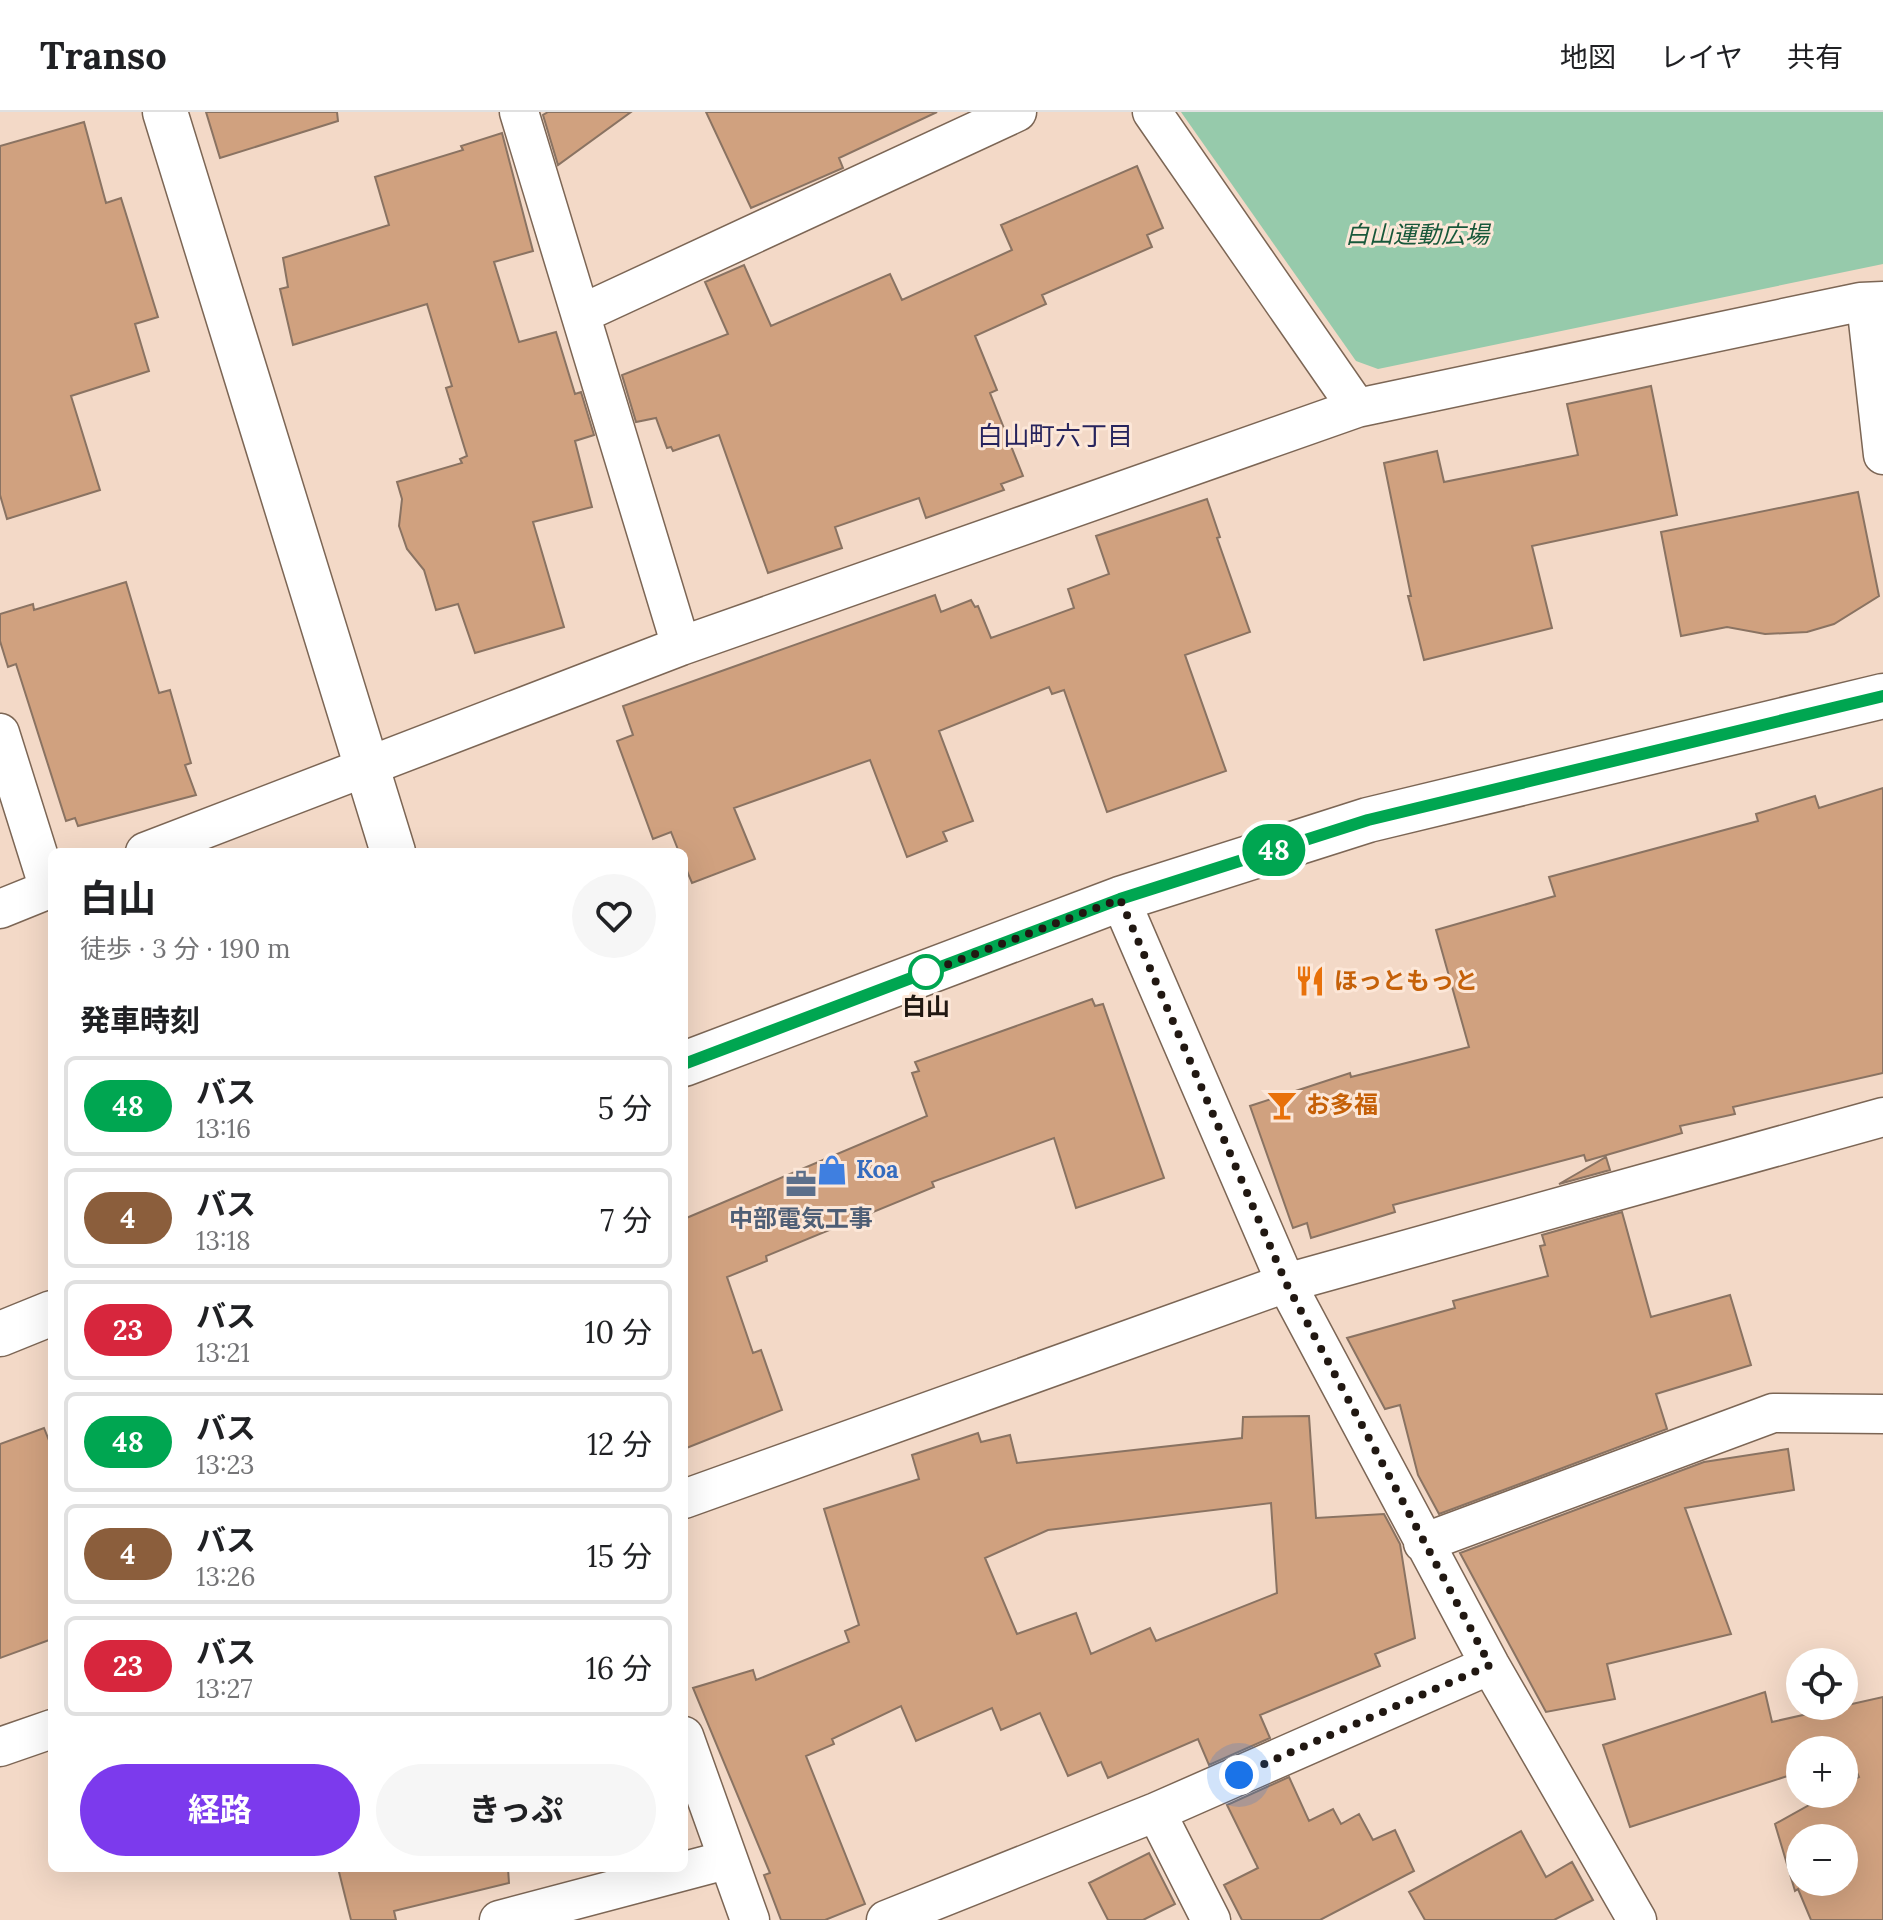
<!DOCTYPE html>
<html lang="ja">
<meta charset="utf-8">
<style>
body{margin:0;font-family:Lora,"Noto Sans JP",serif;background:#f6f6f6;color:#202124;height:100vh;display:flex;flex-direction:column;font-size:30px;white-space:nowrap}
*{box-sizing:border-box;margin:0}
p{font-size:26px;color:#757577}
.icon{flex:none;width:44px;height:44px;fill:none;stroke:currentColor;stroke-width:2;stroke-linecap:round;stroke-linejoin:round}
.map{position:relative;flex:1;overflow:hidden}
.panel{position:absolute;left:48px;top:736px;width:640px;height:1024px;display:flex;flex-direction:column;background:#fff;border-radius:12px;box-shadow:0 8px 32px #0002}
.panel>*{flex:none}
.badge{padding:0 16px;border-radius:26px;font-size:28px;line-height:52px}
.tools{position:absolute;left:1786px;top:1536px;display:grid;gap:16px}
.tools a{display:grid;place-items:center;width:72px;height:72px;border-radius:50%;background:#fff;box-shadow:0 8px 32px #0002;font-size:40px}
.you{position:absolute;width:40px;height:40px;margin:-20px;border:6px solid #fff;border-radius:50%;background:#1a73e8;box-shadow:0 0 0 12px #1a73e833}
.map>.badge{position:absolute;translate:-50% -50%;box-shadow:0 0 0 4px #fff}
h2{padding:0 32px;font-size:30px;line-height:72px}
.round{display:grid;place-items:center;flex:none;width:84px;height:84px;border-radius:42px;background:#f6f6f6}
.head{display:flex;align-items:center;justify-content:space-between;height:136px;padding:0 32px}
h1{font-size:38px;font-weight:700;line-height:60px}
.primary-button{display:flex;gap:16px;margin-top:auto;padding:16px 32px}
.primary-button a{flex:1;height:92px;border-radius:48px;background:#7c3aed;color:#fff;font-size:32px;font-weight:700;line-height:92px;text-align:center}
.primary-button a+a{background:#f6f6f6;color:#202124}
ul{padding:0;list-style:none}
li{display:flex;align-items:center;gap:24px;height:100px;margin:0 16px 12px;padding:0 16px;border:4px solid #e0e0e0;border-radius:12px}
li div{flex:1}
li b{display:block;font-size:30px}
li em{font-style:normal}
li .badge{min-width:88px;font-weight:700;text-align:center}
header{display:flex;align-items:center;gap:48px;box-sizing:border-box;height:112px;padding:0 40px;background:#fff;border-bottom:2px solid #e0e0e0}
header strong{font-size:38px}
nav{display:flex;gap:44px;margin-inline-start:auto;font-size:28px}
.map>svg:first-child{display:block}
.green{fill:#96caab}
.building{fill:#d0a17f;stroke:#8a7362;stroke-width:2;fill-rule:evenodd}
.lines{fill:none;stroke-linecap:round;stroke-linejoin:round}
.minor-casing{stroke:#7c6655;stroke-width:41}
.tertiary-casing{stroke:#7c6655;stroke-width:47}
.secondary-casing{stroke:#7c6655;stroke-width:47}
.minor{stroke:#fff;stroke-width:38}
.tertiary{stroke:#fff;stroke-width:44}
.secondary{stroke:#fff;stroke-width:44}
.line-casing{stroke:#fff;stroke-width:18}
.line{stroke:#00a651;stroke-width:12}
.walk{stroke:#211812;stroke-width:8;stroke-dasharray:0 14.4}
.stop-dot{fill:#fff;stroke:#00a651;stroke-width:4}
.labels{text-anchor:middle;stroke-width:6;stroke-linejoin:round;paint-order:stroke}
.park-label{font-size:24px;font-style:italic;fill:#18583a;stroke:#fce7d8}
.food-label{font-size:24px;font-weight:bold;fill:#c56008;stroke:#fce7d8;text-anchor:start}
.stop-label{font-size:24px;font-weight:bold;fill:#211812;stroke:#fce7d8}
.shop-label{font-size:24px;font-weight:bold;fill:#366cbe;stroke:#fce7d8;text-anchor:start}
.service-label{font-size:24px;font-weight:bold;fill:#4e5e75;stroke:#fce7d8}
.neighbourhood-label{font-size:26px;fill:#27245d;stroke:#fce7d8}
</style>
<header>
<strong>Transo</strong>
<nav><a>地図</a><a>レイヤ</a><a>共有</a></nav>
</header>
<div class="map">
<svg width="1883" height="1808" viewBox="0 0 1883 1808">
<rect width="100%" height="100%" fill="#f3d9c7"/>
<path class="green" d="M1181,0H1883V152L1378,257L1356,249Z"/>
<path class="building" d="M206,0H337L338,9L220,46Z
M548,0H631L558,53L543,3Z
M706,0H937L839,46L843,56L751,96Z
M84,10L106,91L121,86L158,205L135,212L149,259L71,284L100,378L7,407L0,383V34Z
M502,21L533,139L494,150L519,230L556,220L575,282L581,280L594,323L575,329L592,395L533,410L564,515L475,541L458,492L436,498L424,458L407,437L399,414L402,387L397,370L462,351L460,347L467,344L446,276L452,274L427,192L293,233L280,177L288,175L283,146L389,113L375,65L463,38L461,34Z
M1137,54L1163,116L1147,123L1152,135L1042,183L1046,192L975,224L997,278L990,281L1023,364L1001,372L1004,378L926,406L919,386L835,415L842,436L768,461L719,323L673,339L671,335L667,336L656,306L636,310L622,263L728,222L705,170L744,153L771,214L890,162L902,188L1012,138L1001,113Z
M1651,274L1677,403L1532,434L1552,516L1424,548L1408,484H1411L1384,351L1437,339L1444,370L1578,343L1567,292Z
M1858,380L1879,484L1834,512L1807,520L1765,522L1727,515L1681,524L1661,420Z
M1207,387L1220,425L1217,426L1250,520L1185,543L1226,659L1107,700L1064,578L1052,582L1049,575L939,619L973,709L943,720L947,729L907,745L870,648L734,696L755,747L692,771L684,752V740H679L671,720L653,727L617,629L633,623L623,594L935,483L941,500L971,488L975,495L978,494L991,526L1074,496L1068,477L1109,462L1096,424Z
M126,470L159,581L170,578L191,651L185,653L196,683L78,714L75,706L66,709L16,552L8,555L0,529V502L33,492L34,498Z
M1883,676V961L1733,995L1735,1002L1680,1014L1682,1021L1586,1049L1584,1043L1393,1093L1395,1100L1311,1126L1307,1111L1293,1116L1250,994L1350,961L1351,965L1469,935L1436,818L1555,784L1549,765L1758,709L1756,702L1815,684L1819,696Z
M1092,887L1095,894L1103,892L1164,1066L1076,1096L1054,1026L932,1070L934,1075L766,1144L767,1149L727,1165L753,1241L761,1238L782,1298L684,1337V1107L927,1004L912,961L919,959L915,950Z
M1606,1045L1610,1058L1559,1072Z
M1622,1100L1651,1205L1730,1183L1751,1253L1656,1282L1667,1317L1439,1402L1418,1363L1400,1293L1385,1297L1347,1226L1455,1196L1453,1189L1548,1164L1540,1134L1545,1133L1542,1123Z
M1309,1304L1316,1406L1384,1402L1400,1432L1415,1526L1375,1542L1380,1554L1260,1603L1270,1626L1209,1653L1198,1627L1108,1666L1101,1650L1068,1664L1040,1601L1001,1618L992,1596L916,1629L901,1594L832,1627L834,1632L806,1644L865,1792L825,1808H781L764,1763L770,1761L693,1576L753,1558L756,1568L849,1530L845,1519L859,1513L824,1397L919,1367L912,1343L978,1321L981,1330L1010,1323L1017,1351L1242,1326L1243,1305ZM1271,1391L1277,1481L1156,1529L1150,1516L1091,1542L1076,1501L1017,1522L985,1446L1048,1418Z
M44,1316L52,1336V1527L0,1546V1332Z
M1788,1337L1794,1378L1685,1396L1731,1522L1607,1552L1615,1587L1546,1600L1460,1441L1704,1350Z
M1765,1580L1772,1610L1883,1585V1808H1811L1798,1777L1795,1779L1775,1712L1829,1682H1844V1673L1859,1665L1850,1644L1844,1646V1638H1800V1660L1630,1715L1603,1633ZM1800,1726H1844V1770H1800Z
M1289,1665L1309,1709L1333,1697L1341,1712L1359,1702L1373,1728L1395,1718L1414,1759L1320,1808H1242L1224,1773L1258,1756L1227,1693Z
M1521,1719L1546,1765L1572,1750L1593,1788L1554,1808H1425L1409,1780Z
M1149,1741L1175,1792L1143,1808H1108L1089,1771Z
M338,1756H508L509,1771L394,1799L396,1808H351Z"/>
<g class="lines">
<g class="minor-casing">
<path id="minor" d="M519,0L681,534
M1152,0L1357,296
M1866,191L1883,343
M581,202L1017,0
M0,621L49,777
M145,740L681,534L1357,296L1860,190L1883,189
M1120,787L1286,1171L1490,1553L1637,1808
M0,797L52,776
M684,1387L1286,1171L1883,1005
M1423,1431L1773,1301L1883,1302
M684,1624L750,1808
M0,1635L52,1617
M1156,1700L1211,1808
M499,1808L726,1748
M886,1808L1156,1700L1490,1553"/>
</g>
<g class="tertiary-casing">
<path id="tertiary" d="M165,0L393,740"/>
</g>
<g class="secondary-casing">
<path id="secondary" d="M684,952L1120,787L1368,708L1883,584
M0,1222L52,1201"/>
</g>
<use href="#minor" class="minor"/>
<use href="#tertiary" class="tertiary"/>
<use href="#secondary" class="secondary"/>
</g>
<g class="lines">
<g class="line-casing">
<path id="line" d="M684,952L1120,787L1368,708L1883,584"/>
</g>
<use href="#line" class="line"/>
<path class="walk" d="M926,860L917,864L1120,787L1286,1171L1490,1553L1239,1663"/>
</g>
<defs>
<g id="restaurant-bare" transform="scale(2.4)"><path d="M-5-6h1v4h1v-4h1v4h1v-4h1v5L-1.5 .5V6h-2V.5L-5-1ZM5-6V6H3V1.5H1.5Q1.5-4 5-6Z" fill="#e8710a" stroke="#fce7d8" stroke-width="2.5" paint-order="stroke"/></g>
<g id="bar-bare" transform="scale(2.4)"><path d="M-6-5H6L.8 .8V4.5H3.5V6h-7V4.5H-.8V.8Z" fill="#e8710a" stroke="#fce7d8" stroke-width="2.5" paint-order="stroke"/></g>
<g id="shop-bare" transform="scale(2.4)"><path d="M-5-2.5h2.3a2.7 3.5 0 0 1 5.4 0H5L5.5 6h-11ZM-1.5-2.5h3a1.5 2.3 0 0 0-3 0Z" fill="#3f7fe0" stroke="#fce7d8" stroke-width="2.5" paint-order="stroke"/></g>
<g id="office-bare" transform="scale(2.4)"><path d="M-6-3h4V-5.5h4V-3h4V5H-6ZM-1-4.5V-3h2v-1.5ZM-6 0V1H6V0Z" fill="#5c6f8a" stroke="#fce7d8" stroke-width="2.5" paint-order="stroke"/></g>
</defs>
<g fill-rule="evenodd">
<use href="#restaurant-bare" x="1310" y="869"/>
<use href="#bar-bare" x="1282" y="993"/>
<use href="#shop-bare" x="832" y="1058"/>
<use href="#office-bare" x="801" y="1072"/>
</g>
<circle class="stop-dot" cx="926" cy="860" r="16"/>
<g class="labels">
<g class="park-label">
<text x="1417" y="131">白山運動広場</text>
</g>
<g class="food-label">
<text x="1334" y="877">ほっともっと</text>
<text x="1306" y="1001">お多福</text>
</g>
<g class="stop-label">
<text x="926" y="903">白山</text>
</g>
<g class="shop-label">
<text x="856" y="1066">Koa</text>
</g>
<g class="service-label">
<text x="801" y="1115">中部電気工事</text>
</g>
<g class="neighbourhood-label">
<text x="1055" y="333">白山町六丁目</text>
</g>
</g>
</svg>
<div class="tools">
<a><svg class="icon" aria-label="locate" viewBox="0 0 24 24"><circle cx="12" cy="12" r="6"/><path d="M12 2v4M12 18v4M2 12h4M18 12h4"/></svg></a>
<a>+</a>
<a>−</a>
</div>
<div class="you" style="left:1239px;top:1663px"></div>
<b class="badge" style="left:1274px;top:738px;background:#00a651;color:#fff">48</b>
<section class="panel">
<div class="head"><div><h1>白山</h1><p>徒歩 · 3 分 · 190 m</p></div><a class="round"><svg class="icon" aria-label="heart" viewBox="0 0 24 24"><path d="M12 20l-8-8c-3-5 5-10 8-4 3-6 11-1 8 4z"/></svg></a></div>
<h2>発車時刻</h2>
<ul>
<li><span class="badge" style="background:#00a651;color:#fff">48</span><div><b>バス</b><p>13:16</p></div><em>5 分</em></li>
<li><span class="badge" style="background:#8b5e3c;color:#fff">4</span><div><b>バス</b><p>13:18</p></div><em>7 分</em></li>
<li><span class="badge" style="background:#d7263d;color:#fff">23</span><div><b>バス</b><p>13:21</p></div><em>10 分</em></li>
<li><span class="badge" style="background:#00a651;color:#fff">48</span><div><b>バス</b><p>13:23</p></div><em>12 分</em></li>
<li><span class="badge" style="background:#8b5e3c;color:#fff">4</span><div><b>バス</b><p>13:26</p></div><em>15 分</em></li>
<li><span class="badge" style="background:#d7263d;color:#fff">23</span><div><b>バス</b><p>13:27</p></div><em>16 分</em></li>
</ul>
<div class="primary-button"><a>経路</a><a>きっぷ</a></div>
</section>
</div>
